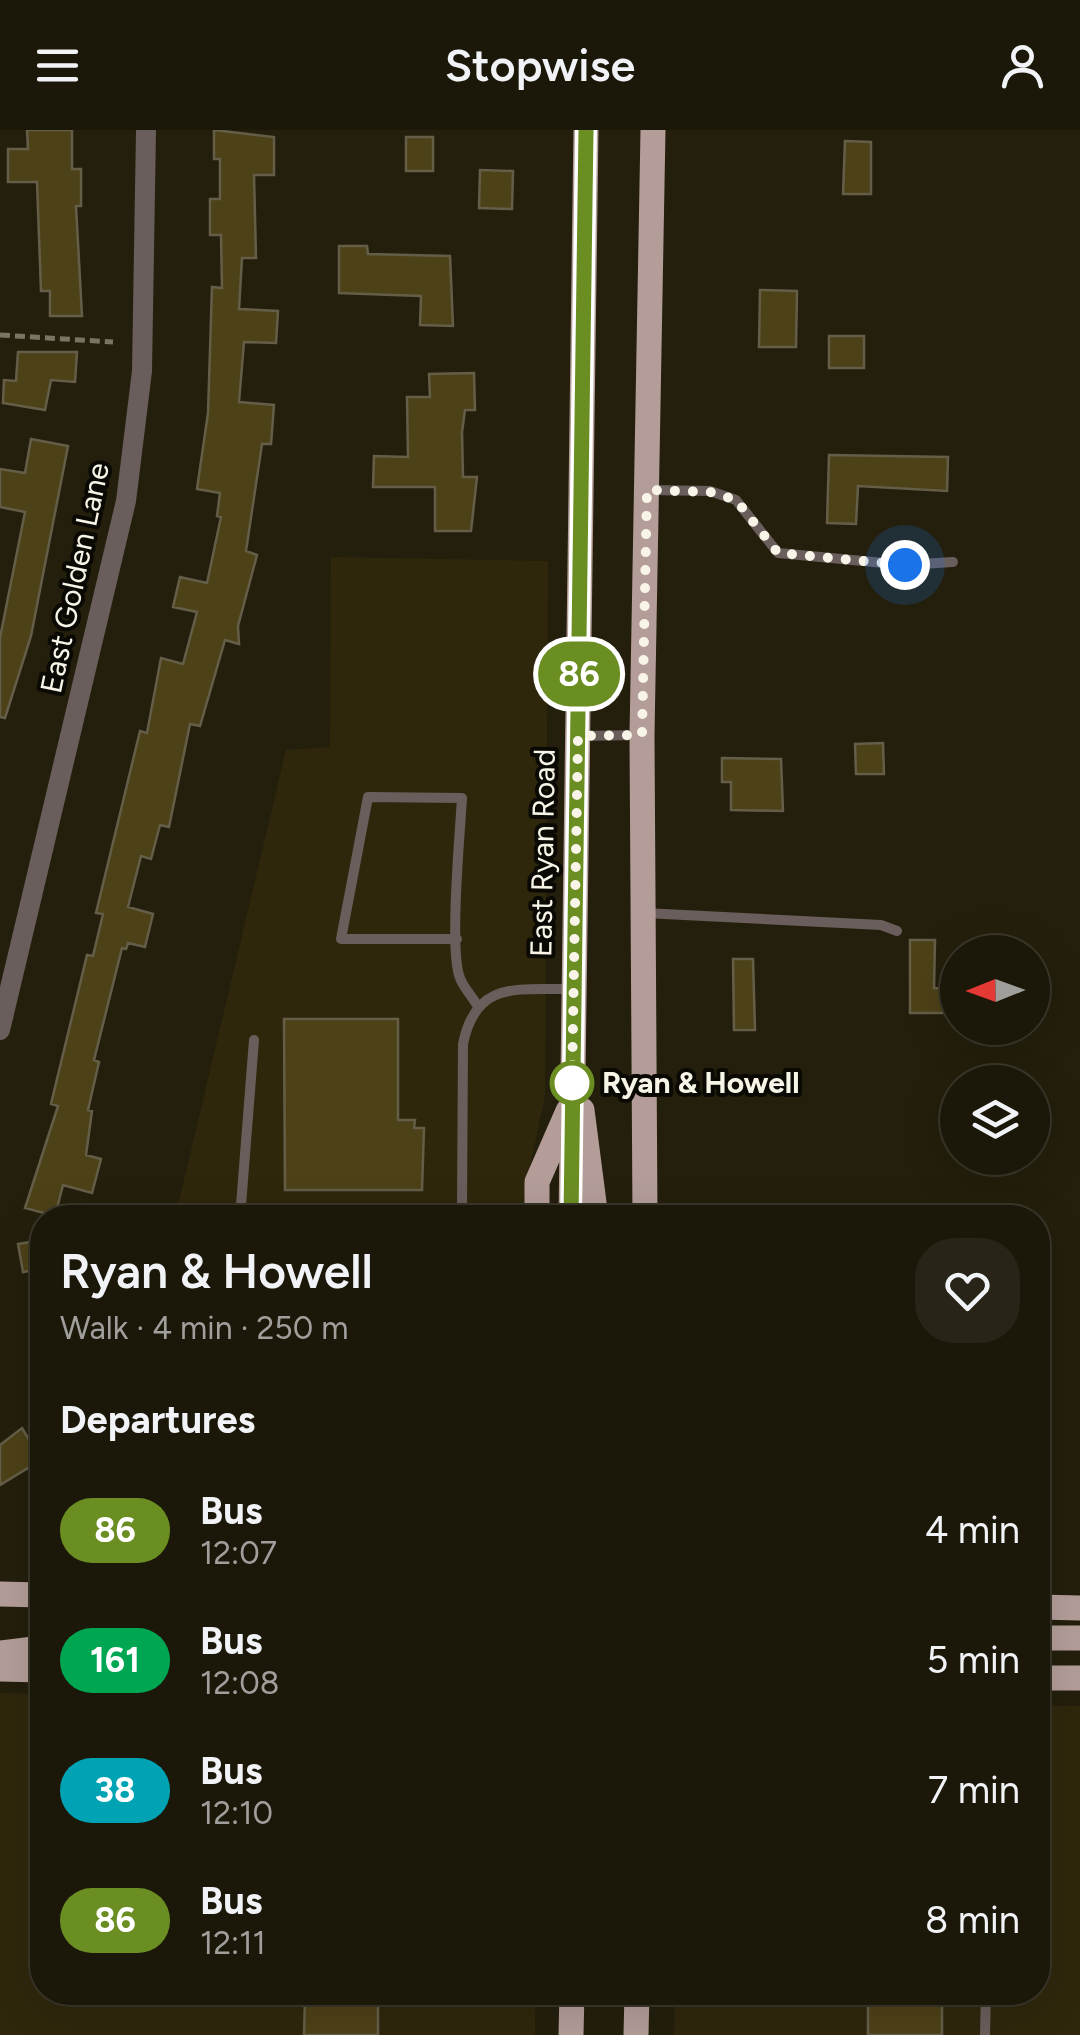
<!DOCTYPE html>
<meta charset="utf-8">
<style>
body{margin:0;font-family:Figtree,sans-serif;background:#282417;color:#f1f3f6;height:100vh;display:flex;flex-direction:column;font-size:38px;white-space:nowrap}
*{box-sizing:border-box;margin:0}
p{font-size:32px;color:#a09f9c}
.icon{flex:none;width:55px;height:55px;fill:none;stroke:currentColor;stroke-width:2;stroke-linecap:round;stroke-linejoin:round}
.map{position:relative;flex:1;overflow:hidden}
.drawer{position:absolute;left:30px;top:1075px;width:1020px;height:800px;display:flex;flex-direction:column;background:#1b1709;border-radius:40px;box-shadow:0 10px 40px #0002,0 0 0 2px #39362a}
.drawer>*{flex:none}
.badge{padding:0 20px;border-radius:32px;font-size:35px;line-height:65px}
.needle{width:65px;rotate:269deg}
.buttons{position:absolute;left:940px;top:805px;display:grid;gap:20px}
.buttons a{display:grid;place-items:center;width:110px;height:110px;border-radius:50%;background:#1b1709;box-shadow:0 10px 40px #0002,0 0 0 2px #39362a;font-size:50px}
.you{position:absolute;width:50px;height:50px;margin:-25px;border:8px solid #fff;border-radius:50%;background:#1a73e8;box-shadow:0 0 0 15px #1a73e833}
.map>.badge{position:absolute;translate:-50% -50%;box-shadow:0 0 0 5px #fff}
h2{padding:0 30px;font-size:38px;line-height:90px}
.round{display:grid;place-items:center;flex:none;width:105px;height:105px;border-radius:40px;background:#282417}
.overview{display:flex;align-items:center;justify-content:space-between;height:170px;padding:0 30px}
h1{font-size:48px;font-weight:600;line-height:75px}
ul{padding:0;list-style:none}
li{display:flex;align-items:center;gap:30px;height:130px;padding:0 30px}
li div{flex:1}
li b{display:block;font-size:38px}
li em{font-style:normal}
li .badge{min-width:110px;font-weight:700;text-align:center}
header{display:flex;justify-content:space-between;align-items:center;height:130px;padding:0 30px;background:#1b1709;font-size:45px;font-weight:600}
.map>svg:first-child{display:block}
.built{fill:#2f270c}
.building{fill:#4d4117;stroke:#645e49;stroke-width:2.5}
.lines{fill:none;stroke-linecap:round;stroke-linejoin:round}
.path{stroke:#797564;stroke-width:5;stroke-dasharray:10 5;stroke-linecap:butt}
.lane{stroke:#695e5c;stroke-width:10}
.street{stroke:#695e5c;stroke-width:20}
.primary{stroke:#b49d99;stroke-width:25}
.line-casing{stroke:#fff;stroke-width:22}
.line{stroke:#6b8e23;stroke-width:15}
.walk{stroke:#f8f5e8;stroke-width:10;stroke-dasharray:0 18}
.stop-dot{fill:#fff;stroke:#6b8e23;stroke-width:5}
.labels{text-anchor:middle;stroke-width:8;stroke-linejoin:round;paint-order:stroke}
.street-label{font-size:30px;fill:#f8f5e8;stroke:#0b0903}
.stop-label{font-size:30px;font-weight:bold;fill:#f8f5e8;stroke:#0b0903;text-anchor:start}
</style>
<header><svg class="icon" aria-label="menu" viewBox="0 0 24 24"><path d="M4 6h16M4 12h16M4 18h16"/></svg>Stopwise<svg class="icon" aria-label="person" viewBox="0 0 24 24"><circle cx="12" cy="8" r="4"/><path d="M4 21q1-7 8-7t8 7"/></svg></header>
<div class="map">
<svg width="1080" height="1905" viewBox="0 0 1080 1905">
<rect width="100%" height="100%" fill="#241f0c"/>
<path class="built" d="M331,427L548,431L545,966L527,1051L528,1087L175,1088L286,620L330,617Z
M0,1563L42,1564V1862L535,1863V1905H0Z
M1038,1576H1080V1905H674L675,1863L1038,1862Z"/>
<path class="building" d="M27,0H72V39H81V76H76L82,186H50V161H41L37,52H8V19H28Z
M214,0L274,7V45H254L256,128H242L239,179L278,181L276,213L244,212L239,272L274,275L271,314H262L246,421L257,425L238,496L239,514L225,510L200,596L190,594L169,697L160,695L151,729L141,726L128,777L153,784L145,817L128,813L126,819L122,818L94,930L99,932L88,980L92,981L86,1025L101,1029L92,1063L63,1055L55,1086L25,1078L58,976L51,974L87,825L93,826L103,784L96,783L140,601L147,603L161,528L183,534L197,482L173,477L180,447L207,453L221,387L217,386L220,363L197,359L208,283L212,157L222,158L221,105H210V69H220V29H214Z
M406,7H433V41H406Z
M845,11L871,12V64H843Z
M480,40L513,41L512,79L479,78Z
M339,116H367L368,124L450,126L453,196L420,195L421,166L339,163Z
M760,160L797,161L796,217H759Z
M829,206H864V238H829Z
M18,222H77L75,252L51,250L45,280L3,273L4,250L16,251Z
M474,243L475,280H465L462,302L463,347H477L471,401H435V357H373L374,326L408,327L407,267H430L429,244Z
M31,309L68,316L31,506L5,588L0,587V508L25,382L0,377V339L25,343Z
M829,325L948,327L947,361L858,356L856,394L827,393Z
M883,613L884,644H856L855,614Z
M722,628L781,629L783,681L731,680V652H722Z
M910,810H935L934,858L958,859V883H910Z
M733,829H753L755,900H734Z
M284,889H398V990H415L414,998H424L422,1060H285Z
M42,1110V1139L23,1142L18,1114Z
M22,1298L41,1330L0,1355V1315Z
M352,1862H378V1905H304L305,1869L352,1870Z
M868,1862H942V1905H868Z"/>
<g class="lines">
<path class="path" d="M0,205L113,212"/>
<path class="lane" d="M648,360L710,361L736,370L778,423L905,435L953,432
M578,606L641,605
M644,783L881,795L897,801
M457,809H341L368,667L462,668C460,703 449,822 460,848C463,857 472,866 477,875
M240,1088L254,910
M458,1088L462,1078L463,914C476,850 517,860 571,859
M985,1905L986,1862"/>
<path class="street" d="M0,900L126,371L142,241L146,0"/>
<path class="primary" d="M582,980L596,1088
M537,1088V1052L568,981
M571,1088L586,0
M645,1088L642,605L653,0
M0,1464L42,1465
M1038,1477L1080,1478
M1038,1508H1080
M0,1523L42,1518
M0,1539L42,1540
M1038,1548H1080
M571,1905L572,1862
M636,1905L637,1862"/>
</g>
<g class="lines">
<g class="line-casing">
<path id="line" d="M571,1088L586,0"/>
</g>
<use href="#line" class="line"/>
<path class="walk" d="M572,953L578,606L642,605L647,360L710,362L736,370L778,423L905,435"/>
</g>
<circle class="stop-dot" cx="572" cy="953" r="20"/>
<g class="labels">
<g class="street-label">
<text transform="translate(75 448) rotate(-78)" y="10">East Golden Lane</text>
<text transform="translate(543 723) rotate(-89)" y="10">East Ryan Road</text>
</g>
<g class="stop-label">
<text x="602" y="963">Ryan &amp; Howell</text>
</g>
</g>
</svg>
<div class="buttons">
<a><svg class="needle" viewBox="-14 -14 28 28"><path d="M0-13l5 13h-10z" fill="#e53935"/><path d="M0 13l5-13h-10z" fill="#a09f9c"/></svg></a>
<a><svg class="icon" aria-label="layers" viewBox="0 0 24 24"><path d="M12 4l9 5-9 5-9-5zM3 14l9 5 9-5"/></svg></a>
</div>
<div class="you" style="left:905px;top:435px"></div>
<b class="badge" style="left:579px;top:544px;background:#6b8e23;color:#fff">86</b>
<section class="drawer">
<div class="overview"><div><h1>Ryan &amp; Howell</h1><p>Walk · 4 min · 250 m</p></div><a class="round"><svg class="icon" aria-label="heart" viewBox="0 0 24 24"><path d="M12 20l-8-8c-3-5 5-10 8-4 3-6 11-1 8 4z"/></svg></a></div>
<h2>Departures</h2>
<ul>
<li><span class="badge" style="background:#6b8e23;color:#fff">86</span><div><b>Bus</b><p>12:07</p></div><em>4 min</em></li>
<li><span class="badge" style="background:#00a651;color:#fff">161</span><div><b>Bus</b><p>12:08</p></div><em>5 min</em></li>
<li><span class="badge" style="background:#00a3b4;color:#fff">38</span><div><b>Bus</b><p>12:10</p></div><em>7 min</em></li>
<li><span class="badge" style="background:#6b8e23;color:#fff">86</span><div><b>Bus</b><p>12:11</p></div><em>8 min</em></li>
</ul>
</section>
</div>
